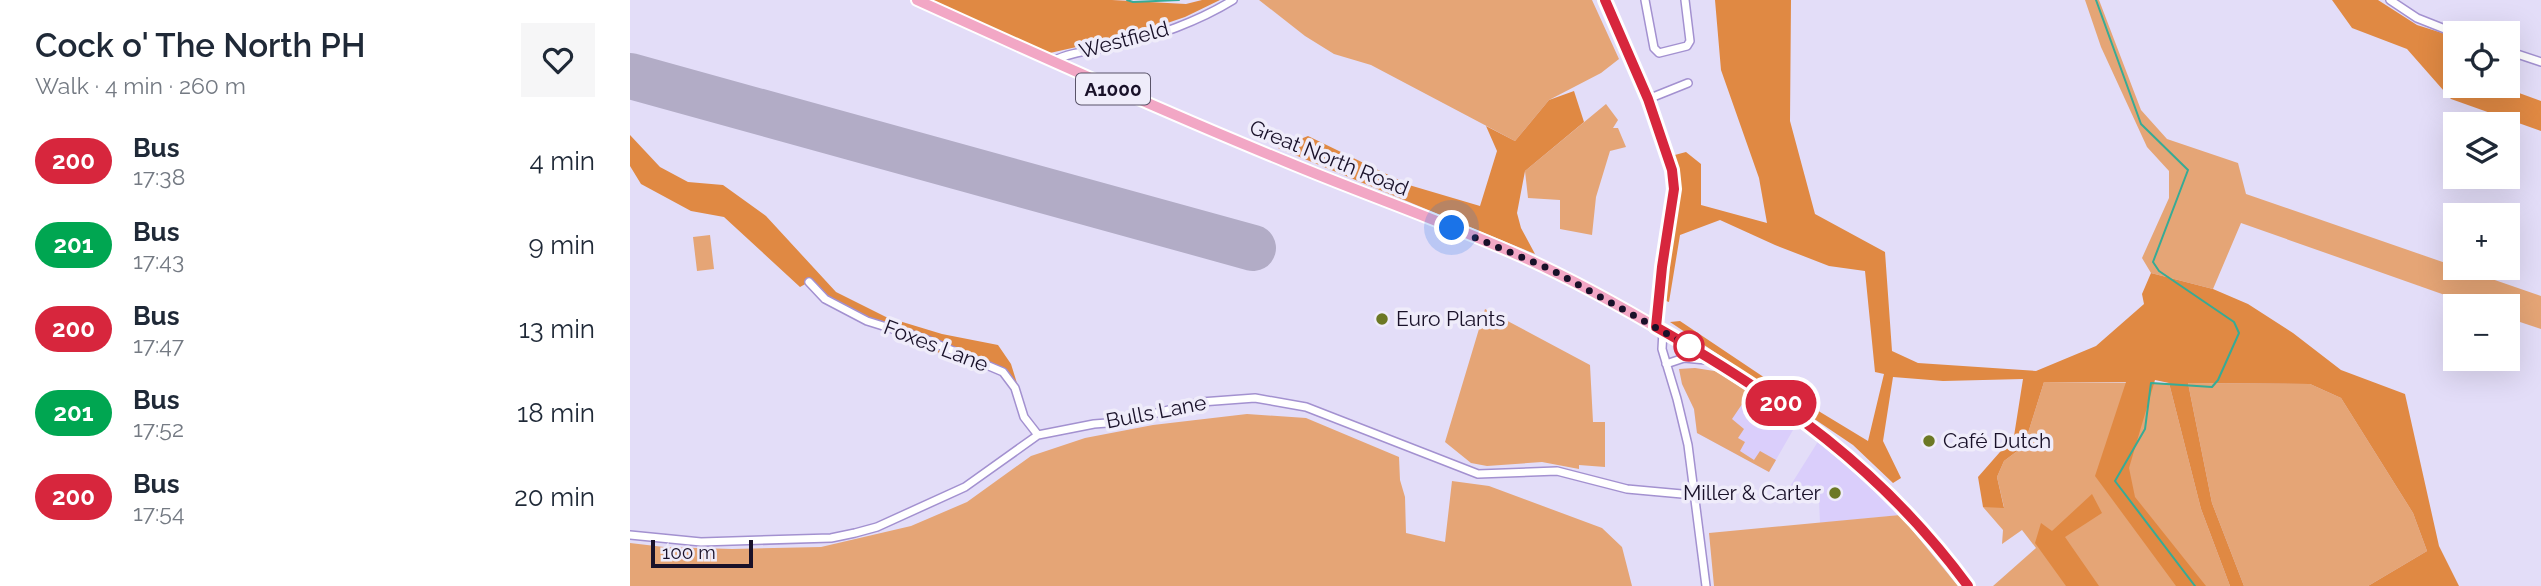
<!DOCTYPE html>
<meta charset="utf-8">
<style>
body{margin:0;font-family:Raleway,sans-serif;background:#f6f6f7;color:#1f2937;height:100vh;display:flex;flex-direction:column;font-size:26px;white-space:nowrap}
*{box-sizing:border-box;margin:0}
p{font-size:23px;color:#747a83}
.icon{flex:none;width:38px;height:38px;fill:none;stroke:currentColor;stroke-width:2;stroke-linecap:round;stroke-linejoin:round}
.map{position:relative;flex:1;overflow:hidden}
.side{display:flex;flex-direction:column;background:#fff;width:630px}
.side>*{flex:none}
.badge{padding:0 14px;border-radius:23px;font-size:24px;line-height:46px}
.tools{position:absolute;left:1813px;top:21px;display:grid;gap:14px}
.tools a{display:grid;place-items:center;width:77px;height:77px;border-radius:0px;background:#fff;box-shadow:0 7px 28px #0002;font-size:35px}
.scale{position:absolute;left:21px;bottom:18px;width:102px;box-sizing:border-box;padding-left:7px;border:4px solid #191129;border-top:0;font-size:19px;line-height:24px;white-space:nowrap;color:#191129;-webkit-text-stroke:5px #efecfa;paint-order:stroke}
.you{position:absolute;width:35px;height:35px;margin:-18px;border:5px solid #fff;border-radius:50%;background:#1a73e8;box-shadow:0 0 0 10px #1a73e833}
.map>.badge{position:absolute;translate:-50% -50%;box-shadow:0 0 0 4px #fff}
.round{display:grid;place-items:center;flex:none;width:74px;height:74px;border-radius:0px;background:#f6f6f7}
.head{display:flex;align-items:center;justify-content:space-between;height:119px;padding:0 35px}
h1{font-size:33px;font-weight:600;line-height:52px}
ul{padding:0;list-style:none}
li{display:flex;align-items:center;gap:21px;height:84px;padding:0 35px}
li div{flex:1}
li b{display:block;font-size:26px}
li em{font-style:normal}
li .badge{min-width:77px;font-weight:700;text-align:center}
main{display:flex;flex:1;min-height:0}
.map>svg:first-child{display:block}
.built{fill:#dacefb}
.green{fill:#e5a576}
.forest{fill:#e08943}
.lines{fill:none;stroke-linecap:round;stroke-linejoin:round}
.stream{stroke:#37ab95;stroke-width:2}
.runway{stroke:#b2acc6;stroke-width:46}
.minor-casing{stroke:#a391d0;stroke-width:10}
.primary-casing{stroke:#fff;stroke-width:14}
.minor{stroke:#fff;stroke-width:7}
.primary{stroke:#f2a7c5;stroke-width:10}
.line-casing{stroke:#fff;stroke-width:16}
.line{stroke:#d7263d;stroke-width:10}
.walk{stroke:#191129;stroke-width:7;stroke-dasharray:0 12.6}
.poi-dot{fill:#6c7824;stroke:#efecfa;stroke-width:2.5}
.stop-dot{fill:#fff;stroke:#d7263d;stroke-width:3.5}
.labels{text-anchor:middle;stroke-width:7;stroke-linejoin:round;paint-order:stroke}
.shield{fill:#efecfa;stroke:#595368;stroke-width:2}
.shield-label{font-size:19px;font-weight:bold;fill:#191129}
.street-label{font-size:21px;fill:#191129;stroke:#efecfa}
.poi-label{font-size:21px;fill:#191129;stroke:#efecfa;text-anchor:start}
</style>
<main>
<section class="side">
<div class="head"><div><h1>Cock o' The North PH</h1><p>Walk · 4 min · 260 m</p></div><a class="round"><svg class="icon" aria-label="heart" viewBox="0 0 24 24"><path d="M12 20l-8-8c-3-5 5-10 8-4 3-6 11-1 8 4z"/></svg></a></div>
<ul>
<li><span class="badge" style="background:#d7263d;color:#fff">200</span><div><b>Bus</b><p>17:38</p></div><em>4 min</em></li>
<li><span class="badge" style="background:#00a651;color:#fff">201</span><div><b>Bus</b><p>17:43</p></div><em>9 min</em></li>
<li><span class="badge" style="background:#d7263d;color:#fff">200</span><div><b>Bus</b><p>17:47</p></div><em>13 min</em></li>
<li><span class="badge" style="background:#00a651;color:#fff">201</span><div><b>Bus</b><p>17:52</p></div><em>18 min</em></li>
<li><span class="badge" style="background:#d7263d;color:#fff">200</span><div><b>Bus</b><p>17:54</p></div><em>20 min</em></li>
</ul>
</section>
<div class="map">
<svg width="1911" height="586" viewBox="0 0 1911 586">
<rect width="100%" height="100%" fill="#e3ddf8"/>
<path class="built" d="M1065,368L1121,391L1167,423L1139,472L1067,433L1064,409L1052,384L1049,369Z
M1189,440L1239,483L1270,515L1190,523L1189,500L1157,491Z"/>
<path class="green" d="M629,0H962L989,59L971,73L919,100L885,141L741,65L704,54L675,36Z
M1455,0H1469L1511,110L1537,139L1608,163L1616,194L1911,296V329L1878,318V306H1846L1611,223L1583,289L1521,273L1512,258L1539,198V171L1517,147L1471,47Z
M976,104L988,120L983,128H988L996,147L980,151L966,197L962,235L930,229V200L898,198L895,171Z
M80,235L84,269L67,271L63,237Z
M855,309L960,365L963,422H975V467L949,465V469L912,462L857,466L841,463L815,442Z
M1065,368L1091,372L1121,391L1102,419L1114,429L1108,438L1115,442L1110,451L1124,460L1130,451L1146,460L1139,472L1067,433L1064,409L1052,384L1049,369Z
M1414,382L1539,383L1571,509L1600,586H1363L1406,548L1392,530L1372,544L1373,530L1353,507H1374L1367,477L1374,461L1394,446Z
M1558,383L1680,384L1711,398L1783,513L1797,551L1738,586H1614L1582,503Z
M617,414L676,418L769,457L770,480L775,497L776,533L815,542L822,481L859,486L972,528L992,547L1002,586H0V543L34,547L102,549L191,547L281,526L337,502L401,456L455,438L523,425Z
M1270,515L1328,586H1084L1079,533Z"/>
<path class="forest" d="M299,0H482L556,4L572,0H590L555,17L508,33L420,53Z
M1085,0H1161L1160,121L1185,214L1255,252L1262,351L1288,363L1406,371L1466,346L1514,304L1512,294L1521,273L1583,289L1618,304L1663,333L1711,370L1775,394L1809,546L1829,586H1738L1797,551L1783,513L1711,398L1680,384L1558,383L1582,503L1614,586H1600L1571,509L1539,383L1525,380L1499,468L1505,497L1576,586H1546L1465,476L1496,382H1414L1394,446L1374,461L1367,477L1374,508L1353,507L1348,477L1384,436L1393,379L1313,381L1263,377L1253,441L1271,478L1263,483L1223,445L1040,322L1050,321L1147,386L1238,441L1254,374L1245,372L1235,271L1199,266L1145,245L1090,220L1050,235L1039,302L1036,301L1048,181L1041,156L1056,152L1071,164V205L1137,223L1129,178L1091,70Z
M1702,0H1748L1787,25L1825,37V86H1870L1911,101V131L1821,99L1777,49L1722,28Z
M944,91L954,122L895,171L887,213L891,228L905,254L648,148L678,136L779,185L850,206L867,151L856,126L885,141L919,100Z
M0,135L30,167L58,182L93,185L136,216L206,292L256,317L312,334L368,345L381,364L391,396H387L375,377L358,367L300,350L295,339C248,324 217,315 179,282L170,287L94,217L61,211L11,184L0,166Z
M1462,494L1472,513L1435,537L1469,586H1436L1405,543L1411,523L1422,531Z"/>
<g class="lines">
<path class="stream" d="M497,0L503,2L549,0
M1466,0L1511,124L1558,170L1523,262L1529,271L1604,322L1609,333L1588,380L1582,387L1521,383L1515,429L1485,481L1565,586"/>
<path class="runway" d="M0,76L623,248"/>
<g class="minor-casing">
<path id="minor" d="M975,0L1018,99L1042,169L1044,189L1032,267L1026,327
M1015,0L1024,48L1029,53L1057,46L1060,41L1055,0
M1760,0L1787,18L1825,33
M1878,51L1911,62
M423,61C442,51 465,51 486,46C525,37 569,21 603,0
M1018,99L1058,83
M179,282L195,299L237,321L295,339L373,372L385,388L394,417L408,435
M1033,331L1032,349L1047,399L1058,445L1076,586
M1036,364L1054,358L1076,360
M0,535L71,542L201,538L225,533L247,527L335,487L408,435L464,424L490,422L571,402L625,398L676,407L848,474L927,471L997,489L1063,495"/>
</g>
<g class="primary-casing">
<path id="primary" d="M287,0C410,56 532,111 657,162C736,195 818,223 895,258C946,281 994,308 1041,336C1160,405 1255,475 1338,586"/>
</g>
<use href="#minor" class="minor"/>
<use href="#primary" class="primary"/>
</g>
<g class="lines">
<g class="line-casing">
<path id="line" d="M975,0L1018,99L1042,170L1044,189L1032,267L1026,327C1150,397 1253,470 1338,586"/>
</g>
<use href="#line" class="line"/>
<path class="walk" d="M822,228L920,269L1059,346"/>
</g>
<g class="poi-dot">
<circle cx="752" cy="319" r="7"/>
<circle cx="1299" cy="441" r="7"/>
<circle cx="1205" cy="493" r="7"/>
</g>
<circle class="stop-dot" cx="1059" cy="346" r="14"/>
<g class="labels">
<rect class="shield" x="446" y="73.5" width="74" height="31" rx="5"/>
<g class="shield-label">
<text x="483" y="96">A1000</text>
</g>
<g class="street-label">
<text transform="translate(494 40) rotate(-15)" y="7">Westfield</text>
<text transform="translate(699 158) rotate(22)" y="7">Great North Road</text>
<text transform="translate(306 346) rotate(21)" y="7">Foxes Lane</text>
<text transform="translate(526 412) rotate(-11)" y="7">Bulls Lane</text>
</g>
<g class="poi-label">
<text x="766" y="326">Euro Plants</text>
<text x="1313" y="448">Café Dutch</text>
<text x="1191" y="500" text-anchor="end">Miller &amp; Carter</text>
</g>
</g>
</svg>
<div class="tools">
<a><svg class="icon" aria-label="locate" viewBox="0 0 24 24"><circle cx="12" cy="12" r="6"/><path d="M12 2v4M12 18v4M2 12h4M18 12h4"/></svg></a>
<a><svg class="icon" aria-label="layers" viewBox="0 0 24 24"><path d="M12 4l9 5-9 5-9-5zM3 14l9 5 9-5"/></svg></a>
<a>+</a>
<a>−</a>
</div>
<div class="scale">100 m</div>
<div class="you" style="left:822px;top:228px"></div>
<b class="badge" style="left:1151px;top:403px;background:#d7263d;color:#fff">200</b>
</div>
</main>
